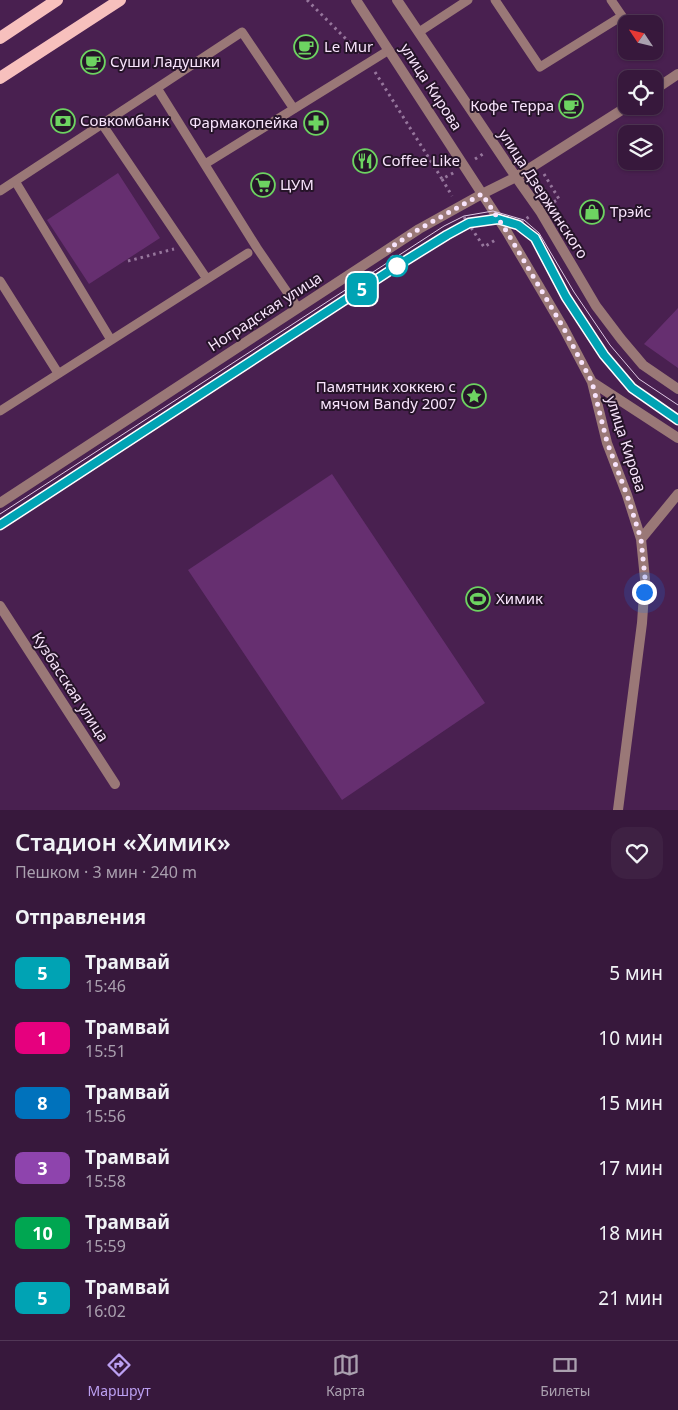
<!DOCTYPE html>
<html lang="ru">
<meta charset="utf-8">
<style>
body{margin:0;font-family:"Noto Sans",sans-serif;background:#3e2143;color:#f1f3f6;height:100vh;display:flex;flex-direction:column;font-size:19px;white-space:nowrap}
*{box-sizing:border-box;margin:0}
p{font-size:16px;color:#aaa0af}
.icon{flex:none;width:28px;height:28px;fill:none;stroke:currentColor;stroke-width:2;stroke-linecap:round;stroke-linejoin:round}
.map{position:relative;height:810px;overflow:hidden}
.drawer{display:flex;flex-direction:column;background:#37183c;flex:1}
.drawer>*{flex:none}
.badge{padding:0 10px;border-radius:8px;font-size:18px;line-height:32px}
.needle{width:32px;rotate:305deg}
.tools{position:absolute;left:618px;top:15px;display:grid;gap:10px}
.tools a{display:grid;place-items:center;width:45px;height:45px;border-radius:10px;background:#37183c;box-shadow:0 1px 4px #0004,0 0 0 1px #513756;font-size:25px}
.you{position:absolute;width:25px;height:25px;margin:-12px;border:4px solid #fff;border-radius:50%;background:#1a73e8;box-shadow:0 0 0 8px #1a73e833}
.map>.badge{position:absolute;translate:-50% -50%;box-shadow:0 0 0 2px #fff}
h2{padding:0 15px;font-size:19px;line-height:45px}
.round{display:grid;place-items:center;flex:none;width:52px;height:52px;border-radius:15px;background:#3e2143}
.head{display:flex;align-items:center;justify-content:space-between;height:85px;padding:0 15px}
h1{font-size:24px;font-weight:600;line-height:38px}
ul{padding:0;list-style:none}
li{display:flex;align-items:center;gap:15px;height:65px;padding:0 15px}
li div{flex:1}
li b{display:block;font-size:19px}
li em{font-style:normal}
li .badge{min-width:55px;font-weight:700;text-align:center}
.tab-bar{display:flex;justify-content:space-around;align-items:center;height:70px;border-top:1px solid #513756;background:#37183c;font-size:14px;color:#aaa0af}
.tab-bar a{display:grid;justify-items:center;gap:2px}
.tab-bar .current{color:#bca0f2}
.map>svg:first-child{display:block}
.green{fill:#662f70}
.lines{fill:none;stroke-linecap:round;stroke-linejoin:round}
.path{stroke:#96769c;stroke-width:3;stroke-dasharray:2.5 4;stroke-linecap:butt}
.service{stroke:#9a7877;stroke-width:9}
.minor{stroke:#9a7877;stroke-width:10}
.tertiary{stroke:#9a7877;stroke-width:10}
.primary{stroke:#f7c0bd;stroke-width:12}
.tram{stroke:#dec7e3;stroke-width:1}
.line-casing{stroke:#fff;stroke-width:11}
.line{stroke:#00a3b4;stroke-width:8}
.walk{stroke:#f8e4fc;stroke-width:5;stroke-dasharray:0 9}
.stop-dot{fill:#fff;stroke:#00a3b4;stroke-width:2.5}
.labels{text-anchor:middle;stroke-width:4;stroke-linejoin:round;paint-order:stroke}
.poi-label{font-size:15px;fill:#f8e4fc;stroke:#261429;text-anchor:start}
.street-label{font-size:15px;fill:#f8e4fc;stroke:#261429}
</style>
<div class="map">
<svg width="678" height="810" viewBox="0 0 678 810">
<rect width="100%" height="100%" fill="#492050"/>
<path class="green" d="M118,173L160,238L89,284L47,220Z
M678,308V368L644,344Z
M332,474L485,703L342,800L188,570Z"/>
<g class="lines">
<path class="path" d="M307,0L362,55
M375,72L442,179L455,172
M475,159L486,152
M544,174L559,199L550,204
M442,179L452,196
M464,217L484,247L497,239
M516,226L530,216
M128,261L174,249"/>
<path class="service" d="M495,0L540,67L622,16L611,0
M419,32L468,0
M157,88L242,32L294,109
M102,124L207,279
M205,164L389,50
M15,181L111,340
M0,191L157,88L257,248L298,308
M0,281L58,373
M0,411L248,253"/>
<path class="minor" d="M0,503L419,229L482,194
M0,606L115,784"/>
<path class="tertiary" d="M356,0L507,232L563,327L592,382L607,443L627,495L641,539L645,579L642,623L618,810
M397,0L516,177L540,211L596,306L621,339L643,365L678,389
M654,90L678,74
M482,194L516,177L628,106
M592,382L678,438
M641,539L678,494"/>
<path class="primary" d="M0,38L57,0
M0,78L120,0"/>
<path class="tram" d="M0,514L444,226L464,216L493,211L524,220L539,233L574,292L610,345L639,379L678,405
M0,525L397,266L447,235L469,223L498,219L518,225L535,238L566,297L604,355L632,388L678,420"/>
</g>
<g class="lines">
<g class="line-casing">
<path id="line" d="M0,525L397,266L447,235L469,223L498,219L518,225L535,238L566,297L604,355L632,388L678,420"/>
</g>
<use href="#line" class="line"/>
<path class="walk" d="M397,266L388,249L419,229L482,194L507,232L563,327L592,382L607,442L627,495L641,539L645,578L644,592"/>
</g>
<defs>
<g id="cafe-ring" transform="scale(1.25)"><circle r="9.5" fill="#261429" stroke="#6dd361" stroke-width="1.5"/><path d="M-5.5-4.5H6V0H3Q3 3.5 0 3.5H-2.5Q-5.5 3.5-5.5 0ZM3-3.2v2h1.7v-2ZM-6 4.5H4V6H-6Z" fill="#6dd361"/></g>
<g id="bank-ring" transform="scale(1.25)"><circle r="9.5" fill="#261429" stroke="#6dd361" stroke-width="1.5"/><path d="M-6-4H6V4H-6ZM0-2.3a2.3 2.3 0 1 0 0 4.6a2.3 2.3 0 1 0 0-4.6Z" fill="#6dd361"/></g>
<g id="pharmacy-ring" transform="scale(1.25)"><circle r="9.5" fill="#261429" stroke="#6dd361" stroke-width="1.5"/><path d="M-2-6h4v4h4v4h-4v4h-4v-4h-4v-4h4Z" fill="#6dd361"/></g>
<g id="restaurant-ring" transform="scale(1.25)"><circle r="9.5" fill="#261429" stroke="#6dd361" stroke-width="1.5"/><path d="M-5-6h1v4h1v-4h1v4h1v-4h1v5L-1.5 .5V6h-2V.5L-5-1ZM5-6V6H3V1.5H1.5Q1.5-4 5-6Z" fill="#6dd361"/></g>
<g id="supermarket-ring" transform="scale(1.25)"><circle r="9.5" fill="#261429" stroke="#6dd361" stroke-width="1.5"/><path d="M-6-5.5h2.5l.6 2H6L4.5 2H-2.5L-4.4-4H-6ZM-1.5 3.2a1.3 1.3 0 1 0 .1 0ZM3 3.2a1.3 1.3 0 1 0 .1 0Z" fill="#6dd361"/></g>
<g id="shop-ring" transform="scale(1.25)"><circle r="9.5" fill="#261429" stroke="#6dd361" stroke-width="1.5"/><path d="M-5-2.5h2.3a2.7 3.5 0 0 1 5.4 0H5L5.5 6h-11ZM-1.5-2.5h3a1.5 2.3 0 0 0-3 0Z" fill="#6dd361"/></g>
<g id="sight-ring" transform="scale(1.25)"><circle r="9.5" fill="#261429" stroke="#6dd361" stroke-width="1.5"/><path d="M0-6L1.8-2.2L6-1.7L2.9 1.2L3.7 5.4L0 3.3L-3.7 5.4L-2.9 1.2L-6-1.7L-1.8-2.2Z" fill="#6dd361"/></g>
<g id="stadium-ring" transform="scale(1.25)"><circle r="9.5" fill="#261429" stroke="#6dd361" stroke-width="1.5"/><path d="M0-5a6.5 5 0 1 0 0 10a6.5 5 0 1 0 0-10ZM-3.5-1.8h7v3.6h-7Z" fill="#6dd361"/></g>
</defs>
<g fill-rule="evenodd">
<use href="#cafe-ring" x="306" y="47"/>
<use href="#cafe-ring" x="93" y="62"/>
<use href="#cafe-ring" x="571" y="106"/>
<use href="#bank-ring" x="63" y="121"/>
<use href="#pharmacy-ring" x="316" y="123"/>
<use href="#restaurant-ring" x="365" y="161"/>
<use href="#supermarket-ring" x="263" y="185"/>
<use href="#shop-ring" x="592" y="212"/>
<use href="#sight-ring" x="474" y="396"/>
<use href="#stadium-ring" x="478" y="599"/>
</g>
<circle class="stop-dot" cx="397" cy="266" r="10"/>
<g class="labels">
<g class="poi-label">
<text x="324" y="52">Le Mur</text>
<text x="110" y="67">Суши Ладушки</text>
<text x="554" y="111" text-anchor="end">Кофе Терра</text>
<text x="80" y="126">Совкомбанк</text>
<text x="298" y="128" text-anchor="end">Фармакопейка</text>
<text x="382" y="166">Coffee Like</text>
<text x="280" y="190">ЦУМ</text>
<text x="610" y="217">Трэйс</text>
<text x="456" y="392" text-anchor="end">Памятник хоккею с<tspan x="456" dy="17">мячом Bandy 2007</tspan></text>
<text x="496" y="604">Химик</text>
</g>
<g class="street-label">
<text transform="translate(431 87) rotate(57)" y="5">улица Кирова</text>
<text transform="translate(543 194) rotate(57)" y="5">улица Дзержинского</text>
<text transform="translate(265 312) rotate(-33)" y="5">Ноградская улица</text>
<text transform="translate(626 444) rotate(72)" y="5">улица Кирова</text>
<text transform="translate(70 687) rotate(57)" y="5">Кузбасская улица</text>
</g>
</g>
</svg>
<div class="tools">
<a><svg class="needle" viewBox="-14 -14 28 28"><path d="M0-13l5 13h-10z" fill="#e53935"/><path d="M0 13l5-13h-10z" fill="#aaa0af"/></svg></a>
<a><svg class="icon" aria-label="locate" viewBox="0 0 24 24"><circle cx="12" cy="12" r="6"/><path d="M12 2v4M12 18v4M2 12h4M18 12h4"/></svg></a>
<a><svg class="icon" aria-label="layers" viewBox="0 0 24 24"><path d="M12 4l9 5-9 5-9-5zM3 14l9 5 9-5"/></svg></a>
</div>
<div class="you" style="left:644px;top:592px"></div>
<b class="badge" style="left:362px;top:289px;background:#00a3b4;color:#fff">5</b>
</div>
<section class="drawer">
<div class="head"><div><h1>Стадион «Химик»</h1><p>Пешком · 3 мин · 240 m</p></div><a class="round"><svg class="icon" aria-label="heart" viewBox="0 0 24 24"><path d="M12 20l-8-8c-3-5 5-10 8-4 3-6 11-1 8 4z"/></svg></a></div>
<h2>Отправления</h2>
<ul>
<li><span class="badge" style="background:#00a3b4;color:#fff">5</span><div><b>Трамвай</b><p>15:46</p></div><em>5 мин</em></li>
<li><span class="badge" style="background:#e6007e;color:#fff">1</span><div><b>Трамвай</b><p>15:51</p></div><em>10 мин</em></li>
<li><span class="badge" style="background:#0072bc;color:#fff">8</span><div><b>Трамвай</b><p>15:56</p></div><em>15 мин</em></li>
<li><span class="badge" style="background:#8e44ad;color:#fff">3</span><div><b>Трамвай</b><p>15:58</p></div><em>17 мин</em></li>
<li><span class="badge" style="background:#00a651;color:#fff">10</span><div><b>Трамвай</b><p>15:59</p></div><em>18 мин</em></li>
<li><span class="badge" style="background:#00a3b4;color:#fff">5</span><div><b>Трамвай</b><p>16:02</p></div><em>21 мин</em></li>
</ul>
</section>
<nav class="tab-bar">
<a class="current"><svg class="icon" aria-label="directions" viewBox="0 0 24 24"><path d="M12 3l9 9-9 9-9-9zM9 14v-3h6M13 9l2 2-2 2"/></svg>Маршрут</a>
<a><svg class="icon" aria-label="map" viewBox="0 0 24 24"><path d="M3 6l6-2 6 2 6-2v14l-6 2-6-2-6 2zM9 4v14M15 6v14"/></svg>Карта</a>
<a><svg class="icon" aria-label="tickets" viewBox="0 0 24 24"><path d="M3 7h18v10H3zM15 7v10"/></svg>Билеты</a>
</nav>
